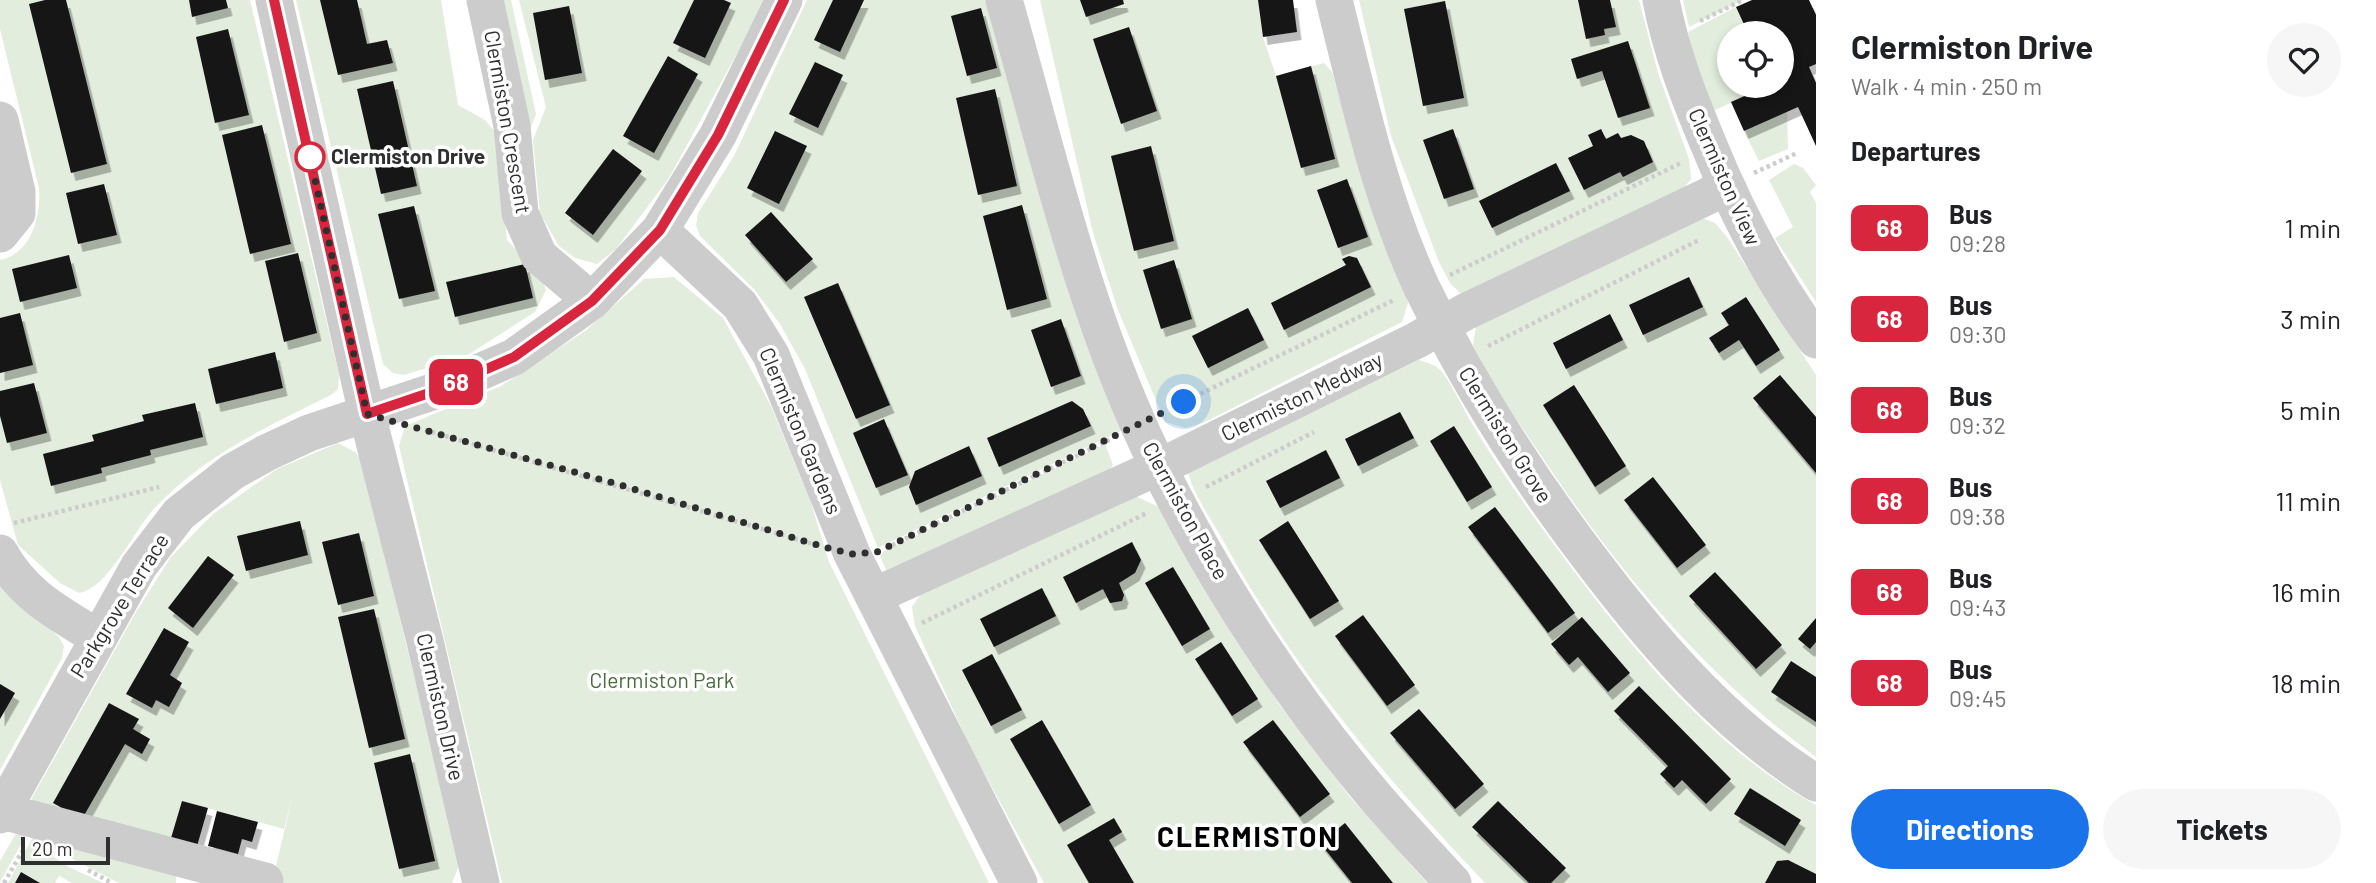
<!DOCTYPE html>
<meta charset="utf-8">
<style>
body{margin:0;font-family:Barlow,sans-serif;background:#f6f6f6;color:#202124;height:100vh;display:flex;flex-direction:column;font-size:26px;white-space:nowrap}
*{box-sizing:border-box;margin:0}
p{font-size:23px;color:#757577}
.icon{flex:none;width:38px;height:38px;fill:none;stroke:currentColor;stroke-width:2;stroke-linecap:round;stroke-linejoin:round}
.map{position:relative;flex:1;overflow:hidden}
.drawer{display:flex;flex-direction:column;background:#fff;width:560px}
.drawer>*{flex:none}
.badge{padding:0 14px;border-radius:10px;font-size:24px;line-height:46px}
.tools{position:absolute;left:1717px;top:21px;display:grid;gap:14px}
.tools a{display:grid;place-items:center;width:77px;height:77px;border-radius:50%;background:#fff;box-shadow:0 4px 10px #0003;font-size:35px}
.scale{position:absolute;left:21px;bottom:18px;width:89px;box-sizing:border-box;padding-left:7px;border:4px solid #2f2f2f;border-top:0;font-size:19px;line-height:24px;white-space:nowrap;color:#2f2f2f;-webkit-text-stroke:5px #fff;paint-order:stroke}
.you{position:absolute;width:35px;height:35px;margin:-18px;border:5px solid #fff;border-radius:50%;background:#1a73e8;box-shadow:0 0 0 10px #1a73e833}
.map>.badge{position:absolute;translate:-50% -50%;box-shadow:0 0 0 4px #fff}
h2{padding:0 35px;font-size:26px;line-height:63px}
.round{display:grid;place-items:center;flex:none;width:74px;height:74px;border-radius:37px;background:#f6f6f6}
.head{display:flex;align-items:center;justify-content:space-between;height:119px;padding:0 35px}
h1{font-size:33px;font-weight:700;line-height:52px}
.primary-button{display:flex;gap:14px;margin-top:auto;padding:14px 35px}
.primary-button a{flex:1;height:80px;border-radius:42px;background:#1a73e8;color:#fff;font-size:28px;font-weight:700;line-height:80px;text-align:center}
.primary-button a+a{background:#f6f6f6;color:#202124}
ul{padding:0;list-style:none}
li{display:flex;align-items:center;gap:21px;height:91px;padding:0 35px}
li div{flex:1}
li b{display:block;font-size:26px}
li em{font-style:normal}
li .badge{min-width:77px;font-weight:700;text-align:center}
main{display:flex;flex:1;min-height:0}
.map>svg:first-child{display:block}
.green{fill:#e2eddd}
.building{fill:#161616;filter:url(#shadow)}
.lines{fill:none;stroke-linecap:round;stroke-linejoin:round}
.path{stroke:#ccc;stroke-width:4.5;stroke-dasharray:3.5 3.5;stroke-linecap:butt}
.minor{stroke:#ccc;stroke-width:37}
.line-casing{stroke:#fff;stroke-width:16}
.line{stroke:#d7263d;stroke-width:10}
.walk{stroke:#2f2f2f;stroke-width:7;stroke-dasharray:0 12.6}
.stop-dot{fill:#fff;stroke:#d7263d;stroke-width:3.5}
.labels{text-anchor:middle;stroke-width:7;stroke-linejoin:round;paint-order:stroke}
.street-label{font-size:21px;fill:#2f2f2f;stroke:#fff}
.stop-label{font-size:21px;font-weight:bold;fill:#2f2f2f;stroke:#fff;text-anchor:start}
.park-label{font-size:21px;fill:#476c3b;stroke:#fff}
.district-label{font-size:28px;font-weight:bold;letter-spacing:2px;fill:#000;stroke:#fff}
</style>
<main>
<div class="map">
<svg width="1816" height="883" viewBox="0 0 1816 883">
<defs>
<filter id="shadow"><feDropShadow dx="4.5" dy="8" stdDeviation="0" flood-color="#0004"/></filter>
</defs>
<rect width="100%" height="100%" fill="#fff"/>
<path class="green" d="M0,0H250L339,374L338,389L331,395C266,427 201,457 152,511C133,533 107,589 79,593L60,583L18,545L0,480V260C32,253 41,216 39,188L0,29Z
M296,0H441L458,105L485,120L497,134L507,240L542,278L546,290L535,312L466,356L404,375L393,373L383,364Z
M496,0H511L536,114L529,132Z
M519,0H766L669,178L616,249L597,264L575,258L559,246L540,213L533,140L546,107Z
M807,0H996L1123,430L878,548L805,369L780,324L754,289L700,236L696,225L698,213L734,156Z
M1040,0H1258L1263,37L1276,76L1324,63L1332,72L1371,202L1406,294L1408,303L1402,322L1203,423L1186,428L1165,422L1118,310L1093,233Z
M1359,0H1639L1658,73L1689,159L1691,179L1683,189L1463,296L1450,283L1439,262L1391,136Z
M1683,0H1743L1689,27Z
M1736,7L1748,33H1729V86H1767L1713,111L1696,67L1688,32Z
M1787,111L1788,149L1759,161L1744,131Z
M1794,164L1803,168L1816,185L1810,192L1816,203V302L1775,238L1793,227L1769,180Z
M1705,219L1715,223L1727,237L1816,375V757C1705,676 1616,568 1540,454C1516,419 1491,383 1473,345L1476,325L1693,220Z
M674,277L723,318L771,406L810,500L829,562L989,883H502L399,446L405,426L501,386L585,331L644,279Z
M1419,360C1424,362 1433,364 1438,368C1449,377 1463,409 1471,422C1491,456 1513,488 1536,520C1614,626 1699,740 1816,805V883H1485C1386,779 1293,669 1224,542C1212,520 1194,496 1188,472Z
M338,443L355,452L361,460L460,863L452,883H272L294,790L284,829L182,801L171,838L27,807L136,612L171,557L213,514L277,469Z
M1105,444L1113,465L1104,477L886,570L880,556L884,551Z
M1133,495L1159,507L1209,597L1279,704L1350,797L1427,883H1044L970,747L915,626L912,607L926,586Z
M0,582L59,637L64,646L62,658L0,770Z
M18,830L28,832L0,882V861Z
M33,837H39C49,863 80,871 103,883H72L59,876L55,883H40L21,872L15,883H8Z
M48,841L176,875V883H119L59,852Z"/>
<path class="building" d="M45,0H66L107,164L71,173L29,4Z
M189,0H226L228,8L192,17Z
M320,0H357L367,44L387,40L393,63L338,75Z
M694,0H724L731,3L705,58L673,43Z
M833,0H864L840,52L814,40Z
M1080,0H1123L1124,4L1086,17Z
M1258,0H1293L1297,32L1263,37Z
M1578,0H1610L1616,27L1604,29L1605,35L1586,39Z
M1752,0H1809L1816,15V64L1809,67L1816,83V146L1798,107L1744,131L1731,102L1767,86H1782V33H1748L1736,7Z
M1445,1L1464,98L1423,106L1404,9Z
M569,6L582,73L545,80L533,13Z
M981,8L997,68L967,76L951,16Z
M1129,27L1157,111L1121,124L1093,39Z
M228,29L249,115L215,123L196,37Z
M1628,41L1650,108L1618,118L1602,71L1577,79L1571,59Z
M668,56L698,74L654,153L623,136Z
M815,62L843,75L818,128L789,114Z
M1311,66L1335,159L1301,168L1276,76Z
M393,81L417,186L381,194L357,89Z
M995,89L1017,186L978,195L956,98Z
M262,125L291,244L250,254L222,135Z
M1453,129L1474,189L1444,199L1423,140Z
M1601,129L1606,139L1618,133L1621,138L1631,135L1644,141L1653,162L1623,177L1620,172L1584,190L1568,158L1593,146L1588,135Z
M775,131L807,146L779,204L747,188Z
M1151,146L1174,241L1134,251L1111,156Z
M613,149L642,171L593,235L565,213Z
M1556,163L1570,191L1492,228L1479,201Z
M1347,179L1368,237L1338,248L1317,190Z
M104,184L117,235L78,244L66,193Z
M1022,205L1047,299L1007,310L983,216Z
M414,206L435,291L399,299L378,214Z
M771,212L813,259L786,282L745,235Z
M298,253L317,333L284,342L265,261Z
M69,255L77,288L20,302L12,269Z
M1349,256L1357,258L1371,287L1284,330L1271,303L1346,265L1342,259Z
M1174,260L1192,319L1161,329L1143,270Z
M525,264L533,298L455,317L446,282Z
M1689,277L1703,307L1643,335L1629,305Z
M838,283L890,405L856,419L804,297Z
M1746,297L1780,350L1756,366L1739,340L1719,353L1709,338L1729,325L1721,313Z
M1248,308L1264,340L1208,368L1192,336Z
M20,313L33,365L0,373V318Z
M1610,314L1623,340L1566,369L1553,343Z
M1061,319L1081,376L1051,387L1031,330Z
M275,352L283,388L216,404L208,369Z
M1780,375L1816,417V473L1753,398Z
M34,383L47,433L7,443L0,416V391Z
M1574,385L1626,466L1595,487L1543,405Z
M1072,401L1083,409L1091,426L999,467L987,438Z
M195,403L203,437L150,450L151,455L101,468L102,473L51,486L43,454L94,441L92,435L144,421L142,415Z
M1400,412L1414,438L1358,466L1345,439Z
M884,419L908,475L876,488L853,433Z
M1454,426L1492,487L1467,502L1430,441Z
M969,446L982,476L916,505L909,487L915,471Z
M1326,450L1340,478L1280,508L1266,481Z
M1653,477L1706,545L1677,568L1624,500Z
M1495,507L1575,613L1548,633L1468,527Z
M300,521L308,555L246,571L237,536Z
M1288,521L1339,601L1310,619L1259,540Z
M359,533L374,596L338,605L322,542Z
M1132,542L1141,560L1135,573L1119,583L1124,595L1122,601L1110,603L1103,589L1076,603L1063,577Z
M208,556L234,575L193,628L168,608Z
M1173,567L1210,629L1182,646L1145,583Z
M1715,572L1782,645L1756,669L1689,596Z
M1042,588L1056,616L994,647L980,619Z
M374,609L405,739L369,748L338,617Z
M1363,615L1415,685L1387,706L1335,636Z
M1582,617L1630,673L1608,692L1578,657L1569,665L1551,644Z
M1816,618V642L1810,649L1798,639Z
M164,628L189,642L170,675L182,683L169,707L156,700L152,708L126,694Z
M1221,642L1258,699L1232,716L1195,659Z
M992,654L1022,710L991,726L962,670Z
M1791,661L1816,677V722L1771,692Z
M0,684L15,693L0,719Z
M1639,686L1731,779L1706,804L1682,780L1674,788L1660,774L1668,766L1614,711Z
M109,703L139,719L133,729L150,739L142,754L125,744L82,819L53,803Z
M1419,709L1484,784L1455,809L1390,733Z
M1042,720L1091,805L1059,824L1010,739Z
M1273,720L1330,794L1300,817L1243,742Z
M410,754L435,861L399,869L374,763Z
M1750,788L1801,820L1785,846L1734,814Z
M182,801L208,808L197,846L171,838Z
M1498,801L1566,868L1551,883H1529L1472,827Z
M217,811L258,822L252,842L242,839L238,854L208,846Z
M1114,818L1122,832L1109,840L1134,883H1089L1067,845Z
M1345,823L1393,883H1352L1320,843Z
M1788,860L1816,874V883H1765L1777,861Z
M21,872L40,883H15Z"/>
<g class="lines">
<path class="path" d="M1700,21L1743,0
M1754,173L1797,153
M1450,275L1681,163
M1488,346L1699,240
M1169,409L1394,300
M425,430L813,544
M1206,487L1314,432
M14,523L159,487
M886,548L1111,439
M922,623L1147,513
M88,870L112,883
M4,883L23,850"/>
<path class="minor" d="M274,0L367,414L425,641L481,883
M485,0L512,126L520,213L539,256L592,301
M1004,0C1049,156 1085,320 1158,466C1215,581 1289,694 1372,793C1398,824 1426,853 1453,883
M1334,0C1358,96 1380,198 1422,288C1471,389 1530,481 1598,569C1660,650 1729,729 1816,783
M1661,0C1671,51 1688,95 1708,143C1737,214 1770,278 1816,340
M0,120L17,192V213L0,234
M660,230L740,305L771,355L852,554L1019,883
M0,553C24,596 57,612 97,637
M874,596L1178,458L1417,340L1465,312L1708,196L1724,186
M2,811L265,881
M0,815L139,566L179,514L232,472L266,453L309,433L441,389L514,357L592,301L660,230L718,135L784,0"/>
</g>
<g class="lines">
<g class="line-casing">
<path id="line" d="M274,0L367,414L441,389L514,357L592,301L660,230L718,135L784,0"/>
</g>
<use href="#line" class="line"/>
<path class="walk" d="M310,157L367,414L617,484L824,547L852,554L877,552L1184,402"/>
</g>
<circle class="stop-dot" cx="310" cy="157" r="14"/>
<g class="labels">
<g class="street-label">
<text transform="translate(507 122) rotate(80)" y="7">Clermiston Crescent</text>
<text transform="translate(1724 177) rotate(66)" y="7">Clermiston View</text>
<text transform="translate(1302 397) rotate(-26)" y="7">Clermiston Medway</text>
<text transform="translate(800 431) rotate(67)" y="7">Clermiston Gardens</text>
<text transform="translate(1505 435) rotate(58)" y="7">Clermiston Grove</text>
<text transform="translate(1185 511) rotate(61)" y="7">Clermiston Place</text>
<text transform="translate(120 606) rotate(-58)" y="7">Parkgrove Terrace</text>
<text transform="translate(440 707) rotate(77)" y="7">Clermiston Drive</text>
</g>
<g class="stop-label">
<text x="331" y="164">Clermiston Drive</text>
</g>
<g class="park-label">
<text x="662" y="688">Clermiston Park</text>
</g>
<g class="district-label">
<text x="1248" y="847">CLERMISTON</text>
</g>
</g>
</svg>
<div class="tools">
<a><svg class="icon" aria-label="locate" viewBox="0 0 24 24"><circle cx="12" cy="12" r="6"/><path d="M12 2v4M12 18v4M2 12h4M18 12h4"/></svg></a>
</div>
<div class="scale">20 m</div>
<div class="you" style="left:1184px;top:402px"></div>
<b class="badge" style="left:456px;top:382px;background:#d7263d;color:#fff">68</b>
</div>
<section class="drawer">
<div class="head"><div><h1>Clermiston Drive</h1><p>Walk · 4 min · 250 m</p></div><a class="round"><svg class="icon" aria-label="heart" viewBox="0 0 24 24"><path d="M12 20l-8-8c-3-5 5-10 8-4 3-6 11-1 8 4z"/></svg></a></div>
<h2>Departures</h2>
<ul>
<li><span class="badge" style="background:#d7263d;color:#fff">68</span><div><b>Bus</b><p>09:28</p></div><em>1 min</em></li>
<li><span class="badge" style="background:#d7263d;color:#fff">68</span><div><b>Bus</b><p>09:30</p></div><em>3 min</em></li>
<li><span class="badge" style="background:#d7263d;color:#fff">68</span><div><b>Bus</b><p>09:32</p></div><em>5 min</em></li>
<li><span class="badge" style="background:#d7263d;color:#fff">68</span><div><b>Bus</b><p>09:38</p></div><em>11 min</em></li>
<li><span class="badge" style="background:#d7263d;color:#fff">68</span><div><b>Bus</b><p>09:43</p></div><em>16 min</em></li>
<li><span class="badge" style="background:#d7263d;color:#fff">68</span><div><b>Bus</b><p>09:45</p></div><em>18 min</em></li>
</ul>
<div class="primary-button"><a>Directions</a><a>Tickets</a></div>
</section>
</main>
